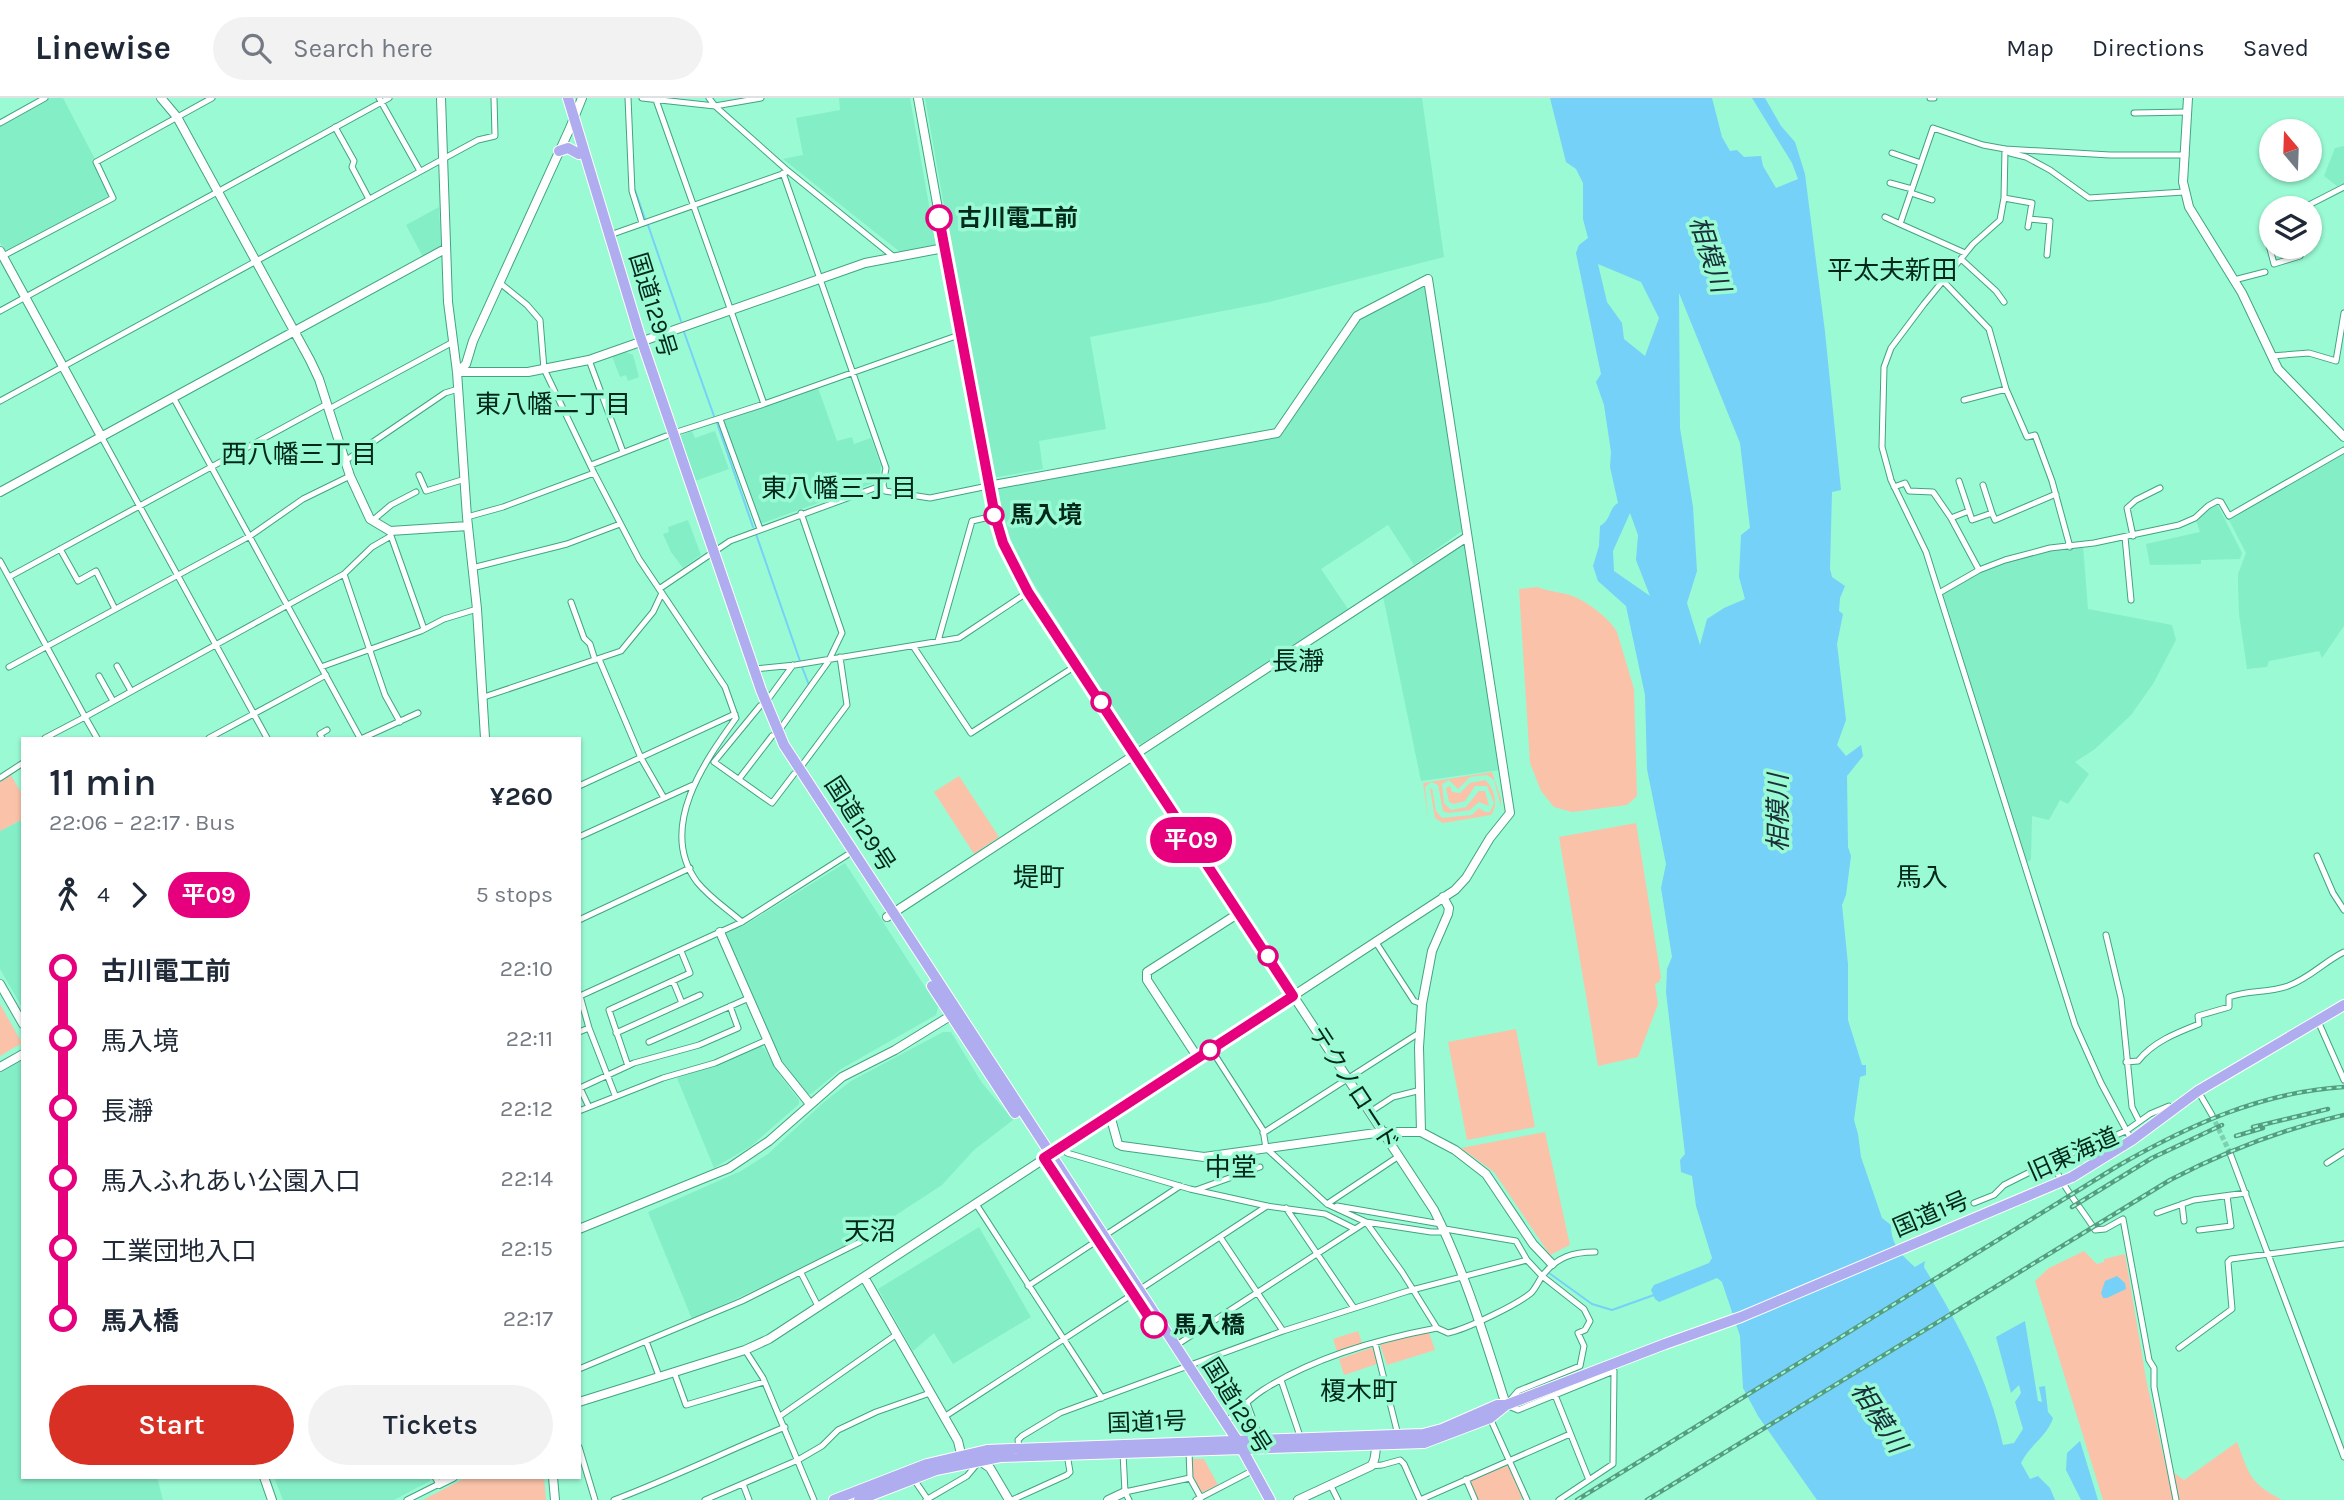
<!DOCTYPE html>
<meta charset="utf-8">
<style>
body{margin:0;font-family:Karla,"Noto Sans JP",sans-serif;background:#f2f2f3;color:#1f2937;height:100vh;display:flex;flex-direction:column;font-size:26px;white-space:nowrap}
*{box-sizing:border-box;margin:0}
p{font-size:23px;color:#747a83}
.icon{flex:none;width:38px;height:38px;fill:none;stroke:currentColor;stroke-width:2;stroke-linecap:round;stroke-linejoin:round}
.map{position:relative;flex:1;overflow:hidden}
.drawer{position:absolute;left:21px;top:639px;width:560px;height:742px;display:flex;flex-direction:column;background:#fff;border-radius:0px;box-shadow:0 2px 5px #0004}
.drawer>*{flex:none}
.badge{padding:0 14px;border-radius:23px;font-size:24px;line-height:46px}
.needle{width:46px;rotate:341deg}
.fabs{position:absolute;left:2259px;top:21px;display:grid;gap:14px}
.fabs a{display:grid;place-items:center;width:63px;height:63px;border-radius:50%;background:#fff;box-shadow:0 2px 5px #0004;font-size:35px}
.map>.badge{position:absolute;translate:-50% -50%;box-shadow:0 0 0 4px #fff}
.legs{display:flex;align-items:center;gap:10px;height:77px;padding:0 28px;font-size:23px}
.legs p{margin-inline-start:auto}
.overview{display:flex;align-items:center;justify-content:space-between;height:119px;padding:0 28px}
h1{font-size:38px;font-weight:600;line-height:52px}
.action{display:flex;gap:14px;margin-top:auto;padding:14px 28px}
.action a{flex:1;height:80px;border-radius:42px;background:#d93025;color:#fff;font-size:28px;font-weight:600;line-height:80px;text-align:center}
.action a+a{background:#f2f2f3;color:#1f2937}
ul{padding:0 28px;list-style:none}
li{display:flex;align-items:center;gap:24px;height:70px;font-size:26px}
li i{display:grid;place-items:center;width:10px;height:100%;margin:0 9px;background:currentColor}
li i::after{content:'';width:18px;height:18px;margin:-9px;border:5px solid;border-radius:50%;background:#fff}
li p{margin-inline-start:auto}
li:first-child i{background:linear-gradient(#0000 50%,currentColor 0)}
li:last-child i{background:linear-gradient(currentColor 50%,#0000 0)}
header{display:flex;align-items:center;gap:42px;box-sizing:border-box;height:98px;padding:0 35px;background:#fff;border-bottom:2px solid #e0e1e3}
header strong{font-size:33px}
nav{display:flex;gap:38px;margin-inline-start:auto;font-size:24px}
.search{width:490px;height:63px;background:#f2f2f3;display:flex;align-items:center;gap:18px;box-sizing:border-box;padding:0 24px;border-radius:38px;color:#747a83;font-size:26px}
.map>svg:first-child{display:block}
.built{fill:#84eec7}
.green{fill:#fac3a9}
.water{fill:#75d1f7;fill-rule:evenodd}
.lines{fill:none;stroke-linecap:round;stroke-linejoin:round}
.stream{stroke:#75d1f7;stroke-width:2}
.street-tunnel{stroke:#7bd0af;stroke-width:5;stroke-dasharray:5 2.5;stroke-linecap:butt}
.street-casing{stroke:#42a482;stroke-width:7}
.secondary-casing{stroke:#42a482;stroke-width:10}
.highway-casing{stroke:#fff;stroke-width:12}
.street{stroke:#fff;stroke-width:5}
.secondary{stroke:#fff;stroke-width:8}
.highway{stroke:#b0acf0;stroke-width:10}
.rail-casing{stroke:#559c81;stroke-width:4.5}
.rail{stroke:#9afad4;stroke-width:2;stroke-dasharray:5;stroke-linecap:butt}
.highway-bridge-casing{stroke:#fff;stroke-width:12;stroke-linecap:butt}
.highway-bridge{stroke:#b0acf0;stroke-width:10}
.line-1-casing{stroke:#fff;stroke-width:16}
.line-1{stroke:#e6007e;stroke-width:10}
.stop-1-dot{fill:#fff;stroke:#e6007e;stroke-width:3.5}
.labels{text-anchor:middle;stroke-width:7;stroke-linejoin:round;paint-order:stroke}
.stop-label{font-size:24px;font-weight:bold;fill:#00291c;stroke:#9afad4;text-anchor:start}
.street-label{font-size:24px;fill:#00291c;stroke:#9afad4}
.water-label{font-size:26px;font-style:italic;fill:#1a2f38;stroke:#9afad4}
.neighbourhood-label{font-size:26px;fill:#00291c;stroke:#9afad4}
</style>
<header>
<strong>Linewise</strong>
<div class="search"><svg class="icon" aria-label="search" viewBox="0 0 24 24"><circle cx="10" cy="10" r="6"/><path d="M15 15l6 6"/></svg>Search here</div>
<nav><a>Map</a><a>Directions</a><a>Saved</a></nav>
</header>
<div class="map">
<svg width="2344" height="1402" viewBox="0 0 2344 1402">
<rect width="100%" height="100%" fill="#9afad4"/>
<path class="built" d="M51,0H63L95,61L92,62L109,98L7,154L0,145V27Z
M839,0H910L936,147L900,154L783,61L803,57L796,20L840,12Z
M925,0H1422L1444,159L1269,204L1090,239L1106,331L1039,343L1043,371L992,380Z
M2344,48V85L2337,88L2324,78L2335,50Z
M439,109L441,145L440,150L423,159L406,127Z
M1425,186L1462,433L1414,467L1388,427L1321,471L1348,511L1141,646L1136,645L1021,466L1004,427L994,389L1281,337L1362,219Z
M624,253L633,257L639,279L628,283L626,277L620,279L612,258Z
M818,290L837,343L852,339L854,346L871,340L881,368L879,383L760,426L723,323Z
M692,333L695,340L715,333L729,371L695,383L679,338Z
M2344,355V528L2322,560L2319,553L2269,563L2267,569L2247,571L2239,516L2238,485V476L2246,455L2229,422Z
M2217,406L2242,455L2240,461L2201,462V466L2150,467L2146,446L2200,434L2196,422L2208,410Z
M688,422L701,457L683,470L671,454L663,436L669,434L668,429Z
M1462,447L1466,449L1500,672L1421,683L1383,498Z
M2083,448L2088,511L2172,527L2176,542L2153,586L2131,617L2095,651L2075,664L2089,676L2068,706L2060,702L2049,722L2032,718L2031,762L2027,764L1943,496L1980,473L2006,462L2050,451Z
M23,721V911L0,871V733Z
M845,765L938,909L936,917L841,971L811,996H806L781,961L725,835L745,827Z
M943,934H951L982,985L1013,1022L974,1052L942,1087L844,1151L692,1221L648,1114L741,1073L768,1056L824,1004L851,983Z
M760,948L764,950L779,976L799,1002V1006L751,1048L714,1070L677,980L720,966Z
M23,961V1379H157L163,1402H0V973Z
M979,1129L1031,1219L953,1266L934,1235L913,1253L878,1191Z
M274,1379H430L431,1380L430,1383L394,1402H283Z"/>
<path class="green" d="M1537,489C1550,494 1563,494 1575,499C1589,505 1610,521 1617,534L1634,591L1637,698L1627,707L1572,714L1554,709L1541,693L1530,665L1519,491Z
M1492,674L1501,701V709L1494,682L1487,677L1470,679L1458,691L1449,682L1442,686L1444,705L1451,712L1466,709L1479,693H1485L1489,708L1479,704L1470,712L1448,715L1443,713L1438,687L1431,684L1425,689L1428,721L1423,685Z
M11,677L23,698V721L0,733V684Z
M959,678L999,739L974,756L934,694Z
M1485,682C1494,689 1499,708 1491,717L1443,725L1435,720L1430,691L1432,690L1436,713L1442,720L1472,717L1479,710L1485,714H1490L1494,705L1487,688H1475L1465,703L1454,706L1449,704L1446,690L1450,688L1452,694L1460,695L1470,685Z
M1636,725L1661,879L1659,884L1655,886L1658,906L1638,959L1598,968L1559,739Z
M0,906L22,945L0,958Z
M1516,931L1535,1029L1467,1042L1448,944Z
M1545,1034L1570,1147L1550,1157L1494,1074L1461,1050Z
M2084,1153L2097,1166L2104,1164V1161L2125,1156L2147,1286L2166,1369L2184,1382L2237,1344C2250,1378 2249,1384 2282,1402H2103L2035,1183L2049,1170Z
M1428,1232L1435,1252L1387,1267L1380,1247Z
M1358,1233L1362,1245L1337,1254L1333,1241Z
M1374,1249L1380,1265L1344,1277L1339,1261Z
M1192,1361H1204L1218,1387L1201,1395L1193,1379Z
M1508,1367L1524,1400L1518,1402H1476L1469,1385L1471,1382Z
M467,1379H544L546,1402H423Z"/>
<path class="water" d="M1550,0H1712L1722,39L1730,53L1737,52L1744,59L1761,58L1763,68L1776,90L1798,81L1792,65L1752,0H1765L1781,28L1795,44L1805,76L1825,234L1841,392L1832,394L1830,471L1832,479L1845,488L1840,500L1839,513L1843,516L1837,546L1846,622L1837,647L1846,658L1861,647L1863,658L1847,678L1848,749L1851,758L1846,797L1842,807L1848,866V922L1862,967H1866V977L1860,979L1854,1022L1858,1036L1861,1059L1882,1120L1891,1127C1891,1146 1901,1157 1915,1169L1925,1163L1924,1169C1958,1226 1989,1281 2003,1347L2014,1345L2023,1331L2015,1304L2021,1295L2019,1287L2011,1295L1996,1239L2025,1223L2038,1303L2042,1304L2039,1289L2045,1288L2048,1314L2053,1320C2047,1339 2030,1346 2021,1365L2030,1381L2038,1378L2050,1390L2055,1402H1817L1758,1318L1743,1290L1740,1238L1722,1184L1717,1180L1659,1204L1655,1201L1651,1192L1654,1187L1709,1165L1712,1160L1696,1108L1692,1078L1681,1074L1680,1062L1685,1056L1666,894L1667,871L1672,859L1661,790L1666,766L1647,671L1645,597L1626,508L1598,483L1593,468L1599,448L1600,428C1612,421 1608,411 1618,405L1610,369L1611,354L1604,307L1596,284L1601,276L1576,155L1579,147L1588,140L1583,121V85L1576,71L1566,64ZM1598,166L1641,184L1659,220L1645,258L1624,241L1622,225L1607,204ZM1679,195L1740,345L1750,430L1741,437L1739,479L1745,501L1724,510L1707,521L1700,547L1687,505L1697,473L1693,409L1680,330ZM1630,415L1638,437L1636,462L1650,498L1614,473L1613,453Z
M2117,1178L2125,1185L2126,1191L2107,1200H2103L2101,1195L2105,1183Z
M2080,1343L2098,1402H2081L2066,1372L2067,1355Z"/>
<g class="lines">
<path class="stream" d="M635,92L645,121
M648,127L681,223
M684,234L714,318
M717,325L753,429
M756,436L800,563
M802,569L809,587
M1549,1175L1592,1206L1612,1212L1654,1197"/>
<path class="street-tunnel" d="M2212,1017L2230,1055"/>
<g class="street-casing">
<path id="street" d="M379,0L420,73
M628,0L632,93L642,125
M642,0L715,8L761,0
M709,0L715,8L788,73L894,159
M1930,0H1934
M656,2L764,306
M2134,15L2188,14
M0,25L45,0
M335,29L354,63L352,69L369,101
M2005,51L2004,100L2000,122L1973,146L1924,206L1891,250L1884,269L1882,349L1891,382L1926,454L2075,927L2101,985L2131,1041
M2005,51L2010,55L2026,59L2050,72L2089,100L2184,94
M1892,55L1921,65
M783,75L886,370L883,387
M1890,85L1912,91
M1911,95L1932,102
M2004,100L2032,105L2028,129
M2303,110L2344,89
M1885,119L1900,126L1933,30L1983,47L2005,51L2110,57H2186
M2030,121L2050,123L2047,157
M2272,122L2264,128L2274,166L2300,158
M1900,126L1965,155
M610,137L785,75
M3,158L113,100L96,64L212,0
M1961,161L1996,193L2004,204
M2234,182L2265,174
M1943,183L1989,231L2006,291L2027,339L2035,337L2052,383L2070,449
M500,185L527,207L540,222L544,271L594,375L639,461L725,589L736,620C705,663 657,730 697,784C710,800 726,810 742,824
M0,213L389,0
M2271,258L2309,255L2336,263L2344,215
M589,262L623,354
M173,299L360,640
M1964,302L2006,291
M0,303L443,61L478,42L495,38L494,0
M329,311L453,244
M720,321L760,431
M674,335L764,306L959,237
M101,338L267,640
M345,363L445,295L458,291
M591,367L666,338
M419,377L426,393L465,381
M1959,383L1972,422L1992,415L1983,387
M1894,389L1905,385L1909,393L1933,394L1951,420L1979,472
M1992,415L1995,422L2056,396
M467,419L503,409L594,375
M1951,420L1969,413
M372,423L391,407L416,394
M390,435L424,531
M2133,438L2127,410L2136,402L2160,390
M2125,439L2131,502
M60,451L78,483L96,473L115,511
M0,463L85,619L344,476L372,449L391,438
M472,470L567,446L620,426
M344,476L385,597L400,624
M9,479L327,306
M659,491L730,443L883,387L885,393L930,400L988,388
M1939,495L1979,472L2005,462L2050,450L2094,445L2179,427L2195,420L2208,408L2217,403L2221,404L2229,418L2344,352
M571,504L584,540L590,546L595,562
M938,543L972,423L994,418
M913,548L971,635L1077,567
M599,561L641,660L664,700
M117,568L131,593
M9,569L250,438L303,401L350,378
M321,569L421,533L444,521L477,511
M755,571L795,567L959,540L1028,494
M99,578L113,603
M484,599L621,553L653,514L662,495
M766,604L793,567
M760,608L714,664L772,705L794,676
M778,634L828,564L842,535L801,415
M45,640L85,619L97,640
M209,640L326,577
M322,640L320,636L327,632
M363,640L418,615
M800,670L847,607L840,559
M0,680L23,665
M739,681L772,638
M579,688L735,616
M579,739L693,687
M2317,758L2333,795L2344,812
M579,822L690,770
M2106,837L2121,900L2132,1009L2139,1023
M1375,843L1414,903L1422,906
M673,883L682,905
M2318,923L2344,982
M579,934L589,930
M616,935L700,897
M649,944L749,900
M1211,951L1263,1032L1266,1050L1327,1106L1366,1124L1402,1174L1437,1230L1448,1235C1467,1231 1516,1207 1531,1195C1536,1190 1539,1182 1543,1177C1557,1159 1573,1154 1595,1154
M2126,964L2138,963C2153,944 2176,935 2199,926L2198,918L2229,909V899C2248,892 2269,895 2288,888C2310,880 2325,863 2344,854
M628,968L609,912L690,875L681,853
M2198,993L2212,1017
M615,997L589,930L580,898L742,824L847,757
M589,1009L580,990L634,965L699,947L738,930L730,908
M579,1013L663,980L715,965L767,942
M1370,1014L1393,999L1421,992
M1263,1035L1419,935
M1062,1048L1067,1055L1190,1091L1267,1108L1325,1116L1355,1131
M2230,1055L2344,1359
M2052,1063C2062,1089 2080,1108 2095,1132L2105,1131L2123,1121L2149,1262L2154,1270V1289L2176,1402
M2327,1065L2344,1054
M1196,1092L1260,1069
M1974,1105L1994,1097L2004,1087L2052,1063L2126,1033L2150,1016L2169,1008L2171,1012
M976,1106L1102,1300
M1327,1106L1399,1058
M2182,1106L2184,1123
M1337,1108L1441,1126
M1286,1110L1354,1210
M2157,1115L2194,1102L2246,1095
M1445,1131L1516,1143L1527,1162
M2199,1132L2231,1128L2227,1098
M1104,1138L1180,1088
M1220,1139L1283,1233
M801,1175L818,1208
M1028,1188L1098,1142
M1139,1192L1267,1108
M646,1243L659,1278
M1375,1245L1398,1337
M1175,1248L1366,1124L1431,1134H1446
M2179,1250L2232,1211L2228,1164L2231,1161L2344,1146
M745,1252L763,1280L814,1402
M579,1271L742,1203L860,1144
M674,1274L686,1307L764,1284
M1281,1282L1301,1341
M1555,1297L1589,1382
M1247,1305L1260,1341
M780,1318L897,1236
M944,1319L1133,1196
M1490,1320L1527,1402
M1226,1324C1238,1313 1249,1301 1263,1292C1313,1260 1379,1241 1437,1230
M579,1349L595,1402
M1019,1349L1018,1342L1022,1338L1060,1315L1283,1233L1408,1193L1527,1162L1542,1178L1584,1211L1590,1223L1585,1232L1578,1235L1584,1248L1580,1268L1518,1293L1506,1307L1518,1312L1614,1273L1613,1366L1559,1402
M1189,1353L1190,1380L1201,1400
M1123,1355L1125,1394L1129,1402
M1371,1368L1382,1367L1400,1362L1404,1366L1420,1402
M913,1380L928,1402
M1466,1381L1475,1402
M743,1386L749,1402
M1330,1386L1338,1402
M1125,1394L1190,1380
M407,1402L439,1386L435,1379
M614,1402C672,1380 727,1353 785,1329
M705,1402L798,1362L822,1348L838,1332L876,1314L930,1295
M926,1402L967,1378L977,1366
M1012,1402L1067,1377L1070,1374L1067,1356
M1196,1402L1248,1375
M1420,1402L1570,1336"/>
</g>
<g class="secondary-casing">
<path id="secondary" d="M161,0L177,19L310,262L319,281L350,378L370,421L390,433L468,428
M441,0L448,204L457,274L467,419L477,511L485,640
M918,0L988,388L1003,445L1028,494L1434,1112C1465,1174 1485,1241 1506,1307
M2188,0L2183,84L2189,109L2242,195L2278,271L2344,339
M0,153L101,338
M457,274H528L589,262L865,165L944,150
M457,274L466,266L473,243L570,30L582,0
M0,394L445,151
M887,819L1467,439
M720,834L778,966L810,1006
M0,886L23,926
M1198,960L1147,882V874L1239,815
M0,969L23,956
M1110,1017L1118,1046L1122,1048L1204,1059L1383,1034H1421L1455,1052L1486,1076L1533,1146L1552,1166
M1421,1034L1419,949L1422,906L1432,853L1448,816L1449,810L1443,799
M579,1131L729,1070L769,1043L842,979L895,952L955,915
M864,1179L958,1343L962,1360
M579,1304L745,1252L769,1241L1455,792L1466,780L1490,740L1510,715L1428,181L1357,218L1277,335L988,388
M980,1363L990,1370L1009,1402
M264,1379L272,1402
M553,1379L555,1402
M439,1386L453,1379
M1108,1402L1125,1394
M1298,1402L1371,1368C1378,1360 1373,1350 1379,1343"/>
</g>
<g class="highway-casing">
<path id="highway" d="M568,0L639,235L761,592L784,647L1237,1342L1270,1402
M559,53L568,50L579,56
M932,888L1015,1015
M2072,1079L2132,1042L2198,993L2344,907
M1089,1128L1110,1162
M834,1402L927,1366L987,1352L1423,1336L1442,1331L1497,1307H1506
M859,1402L936,1372L1000,1359L1424,1345L1490,1320L1506,1307L1665,1246"/>
</g>
<use href="#street" class="street"/>
<use href="#secondary" class="secondary"/>
<use href="#highway" class="highway"/>
<g class="rail-casing">
<path id="rail" d="M2253,1029L2328,1011
M2236,1038L2263,1030
M2072,1109L2152,1060L2222,1027
M1577,1402L2116,1069C2187,1028 2261,994 2344,989
M1647,1402L2170,1082C2226,1053 2283,1031 2344,1017"/>
</g>
<use href="#rail" class="rail"/>
<g class="highway-bridge-casing">
<path id="highway-bridge" d="M1665,1246L1741,1219L2072,1079"/>
</g>
<use href="#highway-bridge" class="highway-bridge"/>
</g>
<g class="lines">
<g class="line-1-casing">
<path id="line-1" d="M939,120L995,418L1003,445L1028,494L1293,898L1044,1060L1154,1227"/>
</g>
<use href="#line-1" class="line-1"/>
</g>
<g class="stop-1-dot">
<circle cx="939" cy="120" r="12"/>
<circle cx="994" cy="417" r="9"/>
<circle cx="1101" cy="604" r="9"/>
<circle cx="1268" cy="858" r="9"/>
<circle cx="1210" cy="952" r="9"/>
<circle cx="1154" cy="1227" r="12"/>
</g>
<g class="labels">
<g class="stop-label">
<text x="958" y="128">古川電工前</text>
<text x="1010" y="425">馬入境</text>
<text x="1173" y="1235">馬入橋</text>
</g>
<g class="street-label">
<text transform="translate(653 207) rotate(73)" y="8">国道129号</text>
<text transform="translate(860 726) rotate(57)" y="8">国道129号</text>
<text transform="translate(1354 990) rotate(57)" y="8">テクノロード</text>
<text transform="translate(2073 1056) rotate(-24)" y="8">旧東海道</text>
<text transform="translate(1931 1116) rotate(-23)" y="8">国道1号</text>
<text transform="translate(1237 1308) rotate(58)" y="8">国道129号</text>
<text transform="translate(1147 1324) rotate(-2)" y="8">国道1号</text>
</g>
<g class="water-label">
<text transform="translate(1710 156) rotate(72)" y="9">相模川</text>
<text transform="translate(1778 715) rotate(-90)" y="9">相模川</text>
<text transform="translate(1879 1319) rotate(57)" y="9">相模川</text>
</g>
<g class="neighbourhood-label">
<text x="1892" y="181">平太夫新田</text>
<text x="553" y="315">東八幡二丁目</text>
<text x="299" y="365">西八幡三丁目</text>
<text x="839" y="399">東八幡三丁目</text>
<text x="1298" y="572">長瀞</text>
<text x="1039" y="788">堤町</text>
<text x="1922" y="788">馬入</text>
<text x="1231" y="1078">中堂</text>
<text x="870" y="1142">天沼</text>
<text x="1359" y="1302">榎木町</text>
</g>
</g>
</svg>
<div class="fabs">
<a><svg class="needle" viewBox="-14 -14 28 28"><path d="M0-13l5 13h-10z" fill="#e53935"/><path d="M0 13l5-13h-10z" fill="#747a83"/></svg></a>
<a><svg class="icon" aria-label="layers" viewBox="0 0 24 24"><path d="M12 4l9 5-9 5-9-5zM3 14l9 5 9-5"/></svg></a>
</div>
<b class="badge" style="left:1191px;top:742px;background:#e6007e;color:#fff">平09</b>
<section class="drawer">
<div class="overview"><div><h1>11 min</h1><p>22:06 – 22:17 · Bus</p></div><b>¥260</b></div>
<div class="legs"><svg class="icon" aria-label="walk" viewBox="0 0 24 24"><circle cx="13" cy="4" r="2"/><path d="M13 8l-2 6 4 7M11 14l-3 7M7 12l3-4h3l4 4"/></svg>4<svg class="icon" aria-label="forward" viewBox="0 0 24 24"><path d="M9 5l7 7-7 7"/></svg><b class="badge" style="background:#e6007e;color:#fff">平09</b><p>5 stops</p></div>
<ul>
<li><i style="color:#e6007e"></i><b>古川電工前</b><p>22:10</p></li>
<li><i style="color:#e6007e"></i><span>馬入境</span><p>22:11</p></li>
<li><i style="color:#e6007e"></i><span>長瀞</span><p>22:12</p></li>
<li><i style="color:#e6007e"></i><span>馬入ふれあい公園入口</span><p>22:14</p></li>
<li><i style="color:#e6007e"></i><span>工業団地入口</span><p>22:15</p></li>
<li><i style="color:#e6007e"></i><b>馬入橋</b><p>22:17</p></li>
</ul>
<div class="action"><a>Start</a><a>Tickets</a></div>
</section>
</div>
